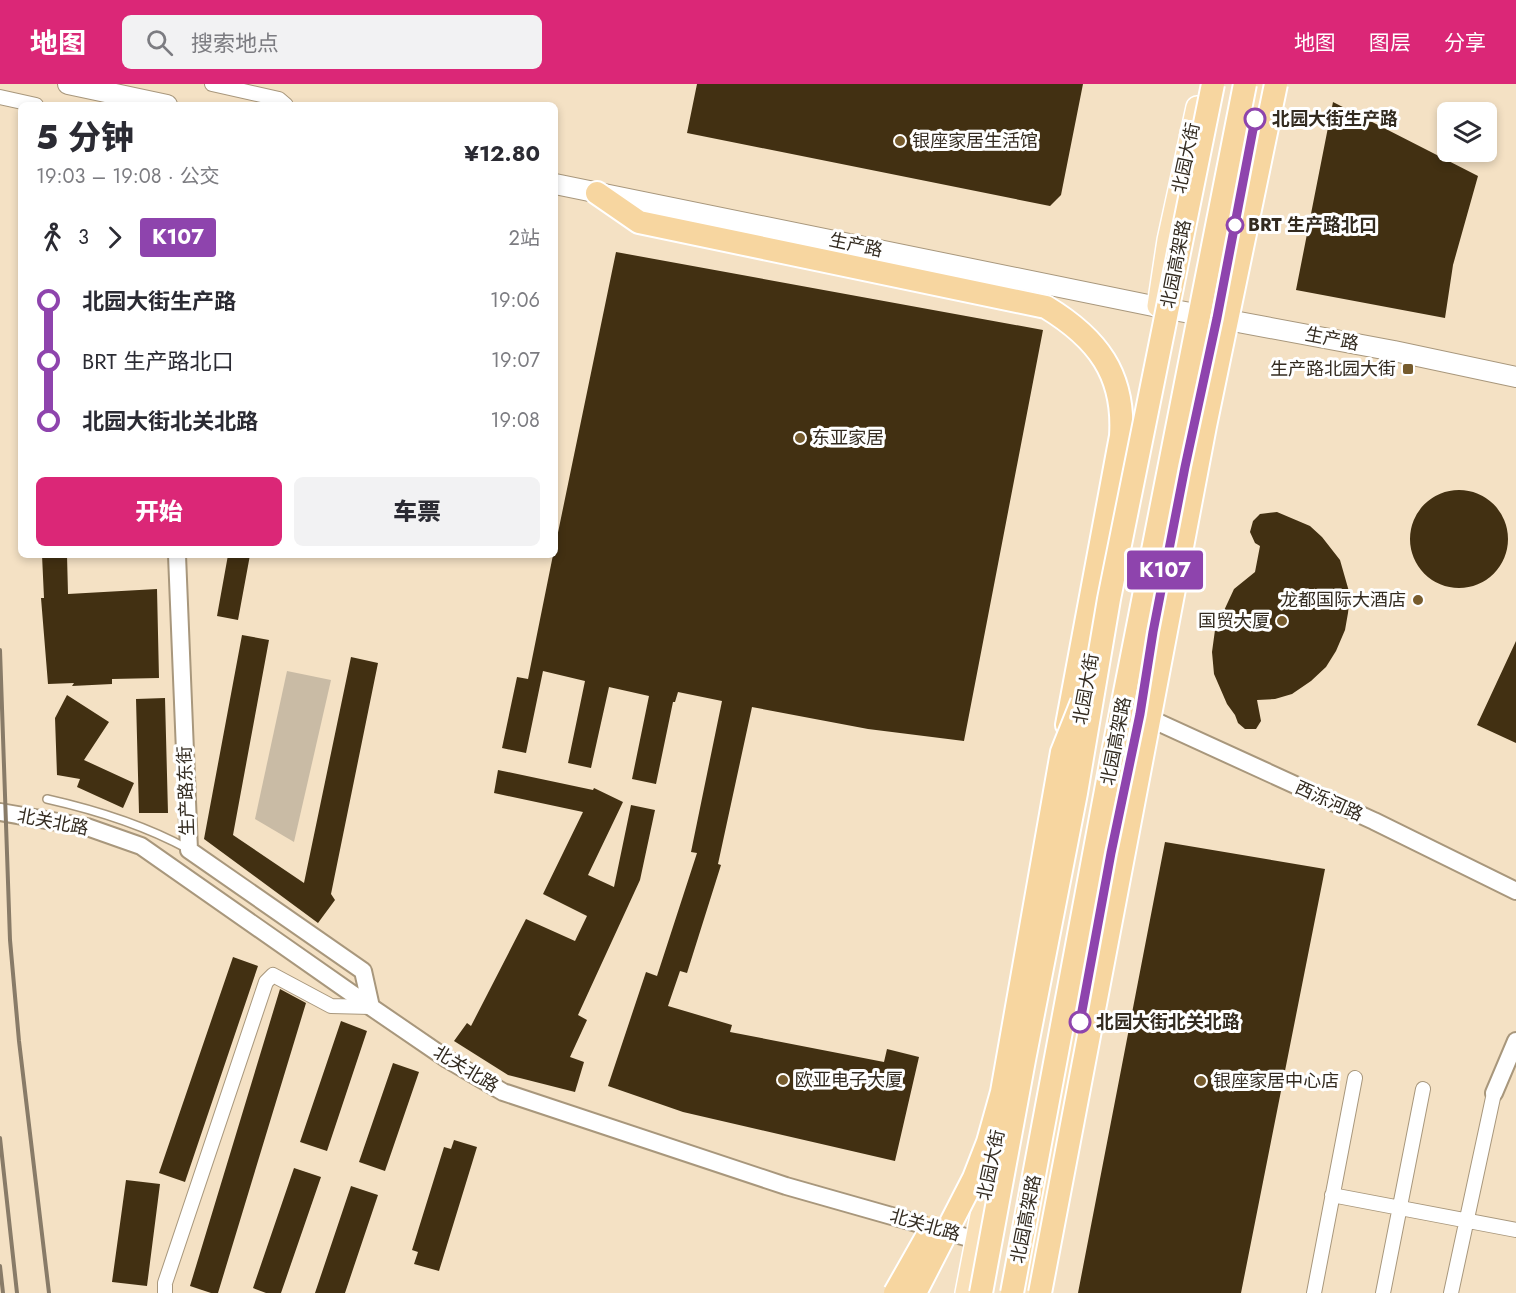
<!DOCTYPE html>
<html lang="zh">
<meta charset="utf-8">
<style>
body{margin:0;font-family:Jost,"Noto Sans SC",sans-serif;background:#f2f2f3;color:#2b2b33;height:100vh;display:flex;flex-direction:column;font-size:22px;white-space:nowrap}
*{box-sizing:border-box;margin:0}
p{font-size:20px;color:#7c7c81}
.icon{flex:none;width:33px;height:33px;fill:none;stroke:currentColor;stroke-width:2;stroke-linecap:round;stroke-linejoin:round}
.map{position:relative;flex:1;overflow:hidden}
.panel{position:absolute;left:18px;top:18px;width:540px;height:456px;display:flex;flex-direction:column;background:#fff;border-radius:9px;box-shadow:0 3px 9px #0003}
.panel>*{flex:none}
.badge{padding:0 12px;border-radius:4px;font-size:21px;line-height:39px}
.fabs{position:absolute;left:1437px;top:18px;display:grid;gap:12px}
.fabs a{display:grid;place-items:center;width:60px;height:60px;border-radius:9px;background:#fff;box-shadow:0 3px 9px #0003;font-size:30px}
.map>.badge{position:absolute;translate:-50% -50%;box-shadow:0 0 0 3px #fff}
.legs{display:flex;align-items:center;gap:9px;height:66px;padding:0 18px;font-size:20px}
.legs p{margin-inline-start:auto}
.headline{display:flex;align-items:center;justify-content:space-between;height:102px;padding:0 18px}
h1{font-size:33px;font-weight:800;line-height:45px}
.cta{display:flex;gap:12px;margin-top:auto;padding:12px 18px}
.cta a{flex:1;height:69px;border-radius:9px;background:#db2777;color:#fff;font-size:24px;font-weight:800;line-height:69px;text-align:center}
.cta a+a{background:#f2f2f3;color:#2b2b33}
ul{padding:0 18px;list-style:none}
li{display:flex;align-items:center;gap:21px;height:60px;font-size:22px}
li i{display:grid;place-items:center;width:9px;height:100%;margin:0 8px;background:currentColor}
li i::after{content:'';width:15px;height:15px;margin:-8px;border:4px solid;border-radius:50%;background:#fff}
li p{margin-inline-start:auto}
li:first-child i{background:linear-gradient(#0000 50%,currentColor 0)}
li:last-child i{background:linear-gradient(currentColor 50%,#0000 0)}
header{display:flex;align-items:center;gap:36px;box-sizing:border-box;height:84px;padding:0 30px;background:#db2777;color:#fff}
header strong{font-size:28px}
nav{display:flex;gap:33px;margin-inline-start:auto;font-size:21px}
.search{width:420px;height:54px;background:#f2f2f3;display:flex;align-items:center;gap:15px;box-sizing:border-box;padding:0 21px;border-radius:9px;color:#7c7c81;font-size:22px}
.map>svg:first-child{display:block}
.green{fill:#c9bba5}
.building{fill:#423012}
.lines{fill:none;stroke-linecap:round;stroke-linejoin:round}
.service-casing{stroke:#a8977c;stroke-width:10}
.minor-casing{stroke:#a8977c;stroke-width:16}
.tertiary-casing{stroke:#a8977c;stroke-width:20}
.secondary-casing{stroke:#a8977c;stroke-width:22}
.primary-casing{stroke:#fff;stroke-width:24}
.trunk-casing{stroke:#fff;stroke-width:26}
.service{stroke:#fff;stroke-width:7}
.minor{stroke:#fff;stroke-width:14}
.tertiary{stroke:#fff;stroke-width:16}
.secondary{stroke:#fff;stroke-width:20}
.primary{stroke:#f9e0b8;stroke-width:21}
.trunk{stroke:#f7d6a0;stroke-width:22}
.rail{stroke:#887b68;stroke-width:4}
.trunk-bridge-casing{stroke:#fff;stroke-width:26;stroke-linecap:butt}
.trunk-bridge{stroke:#f7d6a0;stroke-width:22}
.line-1-casing{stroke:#fff;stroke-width:14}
.line-1{stroke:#8e44ad;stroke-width:9}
.stop-1-dot{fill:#fff;stroke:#8e44ad;stroke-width:3}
.poi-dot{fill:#765b2d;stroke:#fff;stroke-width:2}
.labels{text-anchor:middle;stroke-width:6;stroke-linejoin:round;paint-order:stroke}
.stop-label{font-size:18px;font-weight:bold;fill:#332b20;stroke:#fff;text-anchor:start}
.poi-label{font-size:18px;fill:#332b20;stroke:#fff;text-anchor:start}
.street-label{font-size:18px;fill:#332b20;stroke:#fff}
</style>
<header>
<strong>地图</strong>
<div class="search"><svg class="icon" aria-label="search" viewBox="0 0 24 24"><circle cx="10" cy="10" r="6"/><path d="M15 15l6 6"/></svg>搜索地点</div>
<nav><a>地图</a><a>图层</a><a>分享</a></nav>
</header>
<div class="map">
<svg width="1516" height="1209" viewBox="0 0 1516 1209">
<rect width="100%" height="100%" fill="#f4e1c4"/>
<path class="green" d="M287,587L331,596L294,758L255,735Z"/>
<path class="building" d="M697,0H1083L1061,111L1050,122L687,49Z
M1333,18L1478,92L1453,181L1445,234L1296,206Z
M616,168L1043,246L964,657L868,645L752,623L718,780L721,781L687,889L680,887L668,922L732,941L730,948L884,978L887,965L919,973L895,1077L683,1028L608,1002L646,888L657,892L697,769L691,768L722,617L678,608L675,618H673L656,700L632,695L649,612L609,603L591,684L568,679L585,597L543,587L526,669L502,664L517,593L528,595L553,471H555V463Z
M1410 455a49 49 0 1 1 98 0a49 49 0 1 1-98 0Z
M1277,428L1310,442L1322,453L1340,476L1350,511L1348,529L1345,546L1336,567L1326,583L1311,597L1292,610L1275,615L1257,616L1261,637L1256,645H1245L1238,639L1235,631L1227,620L1214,590L1212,568L1215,546L1234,505L1255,488L1260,462L1255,459L1250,448L1253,437L1260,430Z
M42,471H67L68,510L157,505L159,594L112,595V600L72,602L74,599L48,600L41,514H44Z
M228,471H250L238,536L217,532Z
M242,551L269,556L233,751L304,799L351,573L378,579L331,810L335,816L318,839L204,755Z
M1516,557V659L1477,641Z
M67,611L109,638L84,676L134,699L123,724L77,703L80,695L57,691L55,634Z
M165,614L168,729H139L136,615Z
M498,686L593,706L594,704L623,718L588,791L614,803L631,721L655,726L640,796L578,931L587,936L570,973L584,978L575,1008L508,991L454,957L467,939L471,942L526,835L575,857L587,832L543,810L583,728L494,709Z
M1165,758L1325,785L1241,1209H1078Z
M233,873L258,882L185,1098L159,1089Z
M280,905L306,919L218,1209H211L190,1202Z
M341,937L367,947L327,1067L300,1058Z
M393,979L419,988L385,1087L359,1078Z
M454,1056L477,1063L439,1187L414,1180L418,1168L412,1166L444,1063L451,1065Z
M294,1084L321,1093L281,1209H266L253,1204Z
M126,1096L160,1100L147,1202L112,1198Z
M351,1102L378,1111L345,1209H315Z"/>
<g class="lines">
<g class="service-casing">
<path id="service" d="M47,715C96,726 144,741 188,765"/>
</g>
<g class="minor-casing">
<path id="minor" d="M212,0L279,15L286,21
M0,13L36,21
M1332,1111L1516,1146
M165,1209V1199L266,898L273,891L331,922L371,923
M1314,1209L1355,994
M1383,1209L1423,1005
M1451,1209L1494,1009"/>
</g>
<g class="tertiary-casing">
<path id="tertiary" d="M177,471L189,766L363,887L371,923
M1140,630L1374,737L1516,807
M0,728L87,743L141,762L371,923L447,975L503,1008L786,1102L976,1156
M1494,1009L1516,957"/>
</g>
<g class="secondary-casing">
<path id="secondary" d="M68,0L167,21
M555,100L1158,223L1394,267L1516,293"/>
</g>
<g class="primary-casing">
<path id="primary" d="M1223,203L1263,0
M1158,222L1168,156L1197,23
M1141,621L1153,548L1198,324
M966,1209L995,1059
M1028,1209L1130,678"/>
</g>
<g class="trunk-casing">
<path id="trunk" d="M597,109L639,138L1046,223C1097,254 1125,290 1121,352L1067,641"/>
</g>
<use href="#service" class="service"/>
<use href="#minor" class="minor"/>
<use href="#tertiary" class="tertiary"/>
<use href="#secondary" class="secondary"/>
<use href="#primary" class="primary"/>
<use href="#trunk" class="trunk"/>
<path class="rail" d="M0,566L10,856L19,957L49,1209
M0,1054L17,1209
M0,1182L3,1209"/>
<g class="trunk-bridge-casing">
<path id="trunk-bridge" d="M895,1209L933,1142
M915,1209L974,1094L988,1058L1002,1008L1062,668L1082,618
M981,1209L1024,976L1076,709L1109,515L1213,0
M1012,1209L1113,669L1245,0
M1040,1209L1205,342L1276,0"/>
</g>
<use href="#trunk-bridge" class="trunk-bridge"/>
</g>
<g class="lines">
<g class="line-1-casing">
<path id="line-1" d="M1080,938L1111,769L1140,630L1153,548L1185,383L1217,234L1255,35"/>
</g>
<use href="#line-1" class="line-1"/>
</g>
<g class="stop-1-dot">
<circle cx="1255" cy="35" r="10"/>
<circle cx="1235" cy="141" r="8"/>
<circle cx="1080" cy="938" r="10"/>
</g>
<g class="poi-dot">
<circle cx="900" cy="57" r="6"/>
<rect x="1402" y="279" width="12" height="12" rx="3"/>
<circle cx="800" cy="354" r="6"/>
<circle cx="1418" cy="516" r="6"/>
<circle cx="1282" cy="537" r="6"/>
<circle cx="783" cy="996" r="6"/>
<circle cx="1201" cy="997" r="6"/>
</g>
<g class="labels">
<g class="stop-label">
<text x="1272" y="41">北园大街生产路</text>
<text x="1248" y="147">BRT 生产路北口</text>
<text x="1096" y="944">北园大街北关北路</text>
</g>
<g class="poi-label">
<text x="912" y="63">银座家居生活馆</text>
<text x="1396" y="291" text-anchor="end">生产路北园大街</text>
<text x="812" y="360">东亚家居</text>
<text x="1406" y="522" text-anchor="end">龙都国际大酒店</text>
<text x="1270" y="543" text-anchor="end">国贸大厦</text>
<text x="795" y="1002">欧亚电子大厦</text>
<text x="1213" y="1003">银座家居中心店</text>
</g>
<g class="street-label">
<text transform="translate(1186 74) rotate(-78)" y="6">北园大街</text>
<text transform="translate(856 161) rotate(12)" y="6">生产路</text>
<text transform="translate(1176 180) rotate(-79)" y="6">北园高架路</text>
<text transform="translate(1332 255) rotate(11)" y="6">生产路</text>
<text transform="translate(1086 605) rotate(-80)" y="6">北园大街</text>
<text transform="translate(1116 657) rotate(-79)" y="6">北园高架路</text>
<text transform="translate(186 707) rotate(-92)" y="6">生产路东街</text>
<text transform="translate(1329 717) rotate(24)" y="6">西泺河路</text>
<text transform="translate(53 738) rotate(11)" y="6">北关北路</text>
<text transform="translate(466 985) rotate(31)" y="6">北关北路</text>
<text transform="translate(991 1081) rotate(-78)" y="6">北园大街</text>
<text transform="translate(1026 1135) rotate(-79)" y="6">北园高架路</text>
<text transform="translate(925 1141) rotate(16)" y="6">北关北路</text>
</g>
</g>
</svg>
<div class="fabs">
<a><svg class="icon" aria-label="layers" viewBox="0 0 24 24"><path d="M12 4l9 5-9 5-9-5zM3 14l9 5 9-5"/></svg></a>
</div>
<b class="badge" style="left:1165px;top:486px;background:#8e44ad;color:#fff">K107</b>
<section class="panel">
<div class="headline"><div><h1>5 分钟</h1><p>19:03 – 19:08 · 公交</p></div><b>¥12.80</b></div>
<div class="legs"><svg class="icon" aria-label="walk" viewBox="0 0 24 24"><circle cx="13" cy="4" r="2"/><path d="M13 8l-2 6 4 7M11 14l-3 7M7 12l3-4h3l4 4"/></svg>3<svg class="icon" aria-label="forward" viewBox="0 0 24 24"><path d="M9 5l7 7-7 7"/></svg><b class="badge" style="background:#8e44ad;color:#fff">K107</b><p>2站</p></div>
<ul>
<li><i style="color:#8e44ad"></i><b>北园大街生产路</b><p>19:06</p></li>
<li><i style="color:#8e44ad"></i><span>BRT 生产路北口</span><p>19:07</p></li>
<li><i style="color:#8e44ad"></i><b>北园大街北关北路</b><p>19:08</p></li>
</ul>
<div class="cta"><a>开始</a><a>车票</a></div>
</section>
</div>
